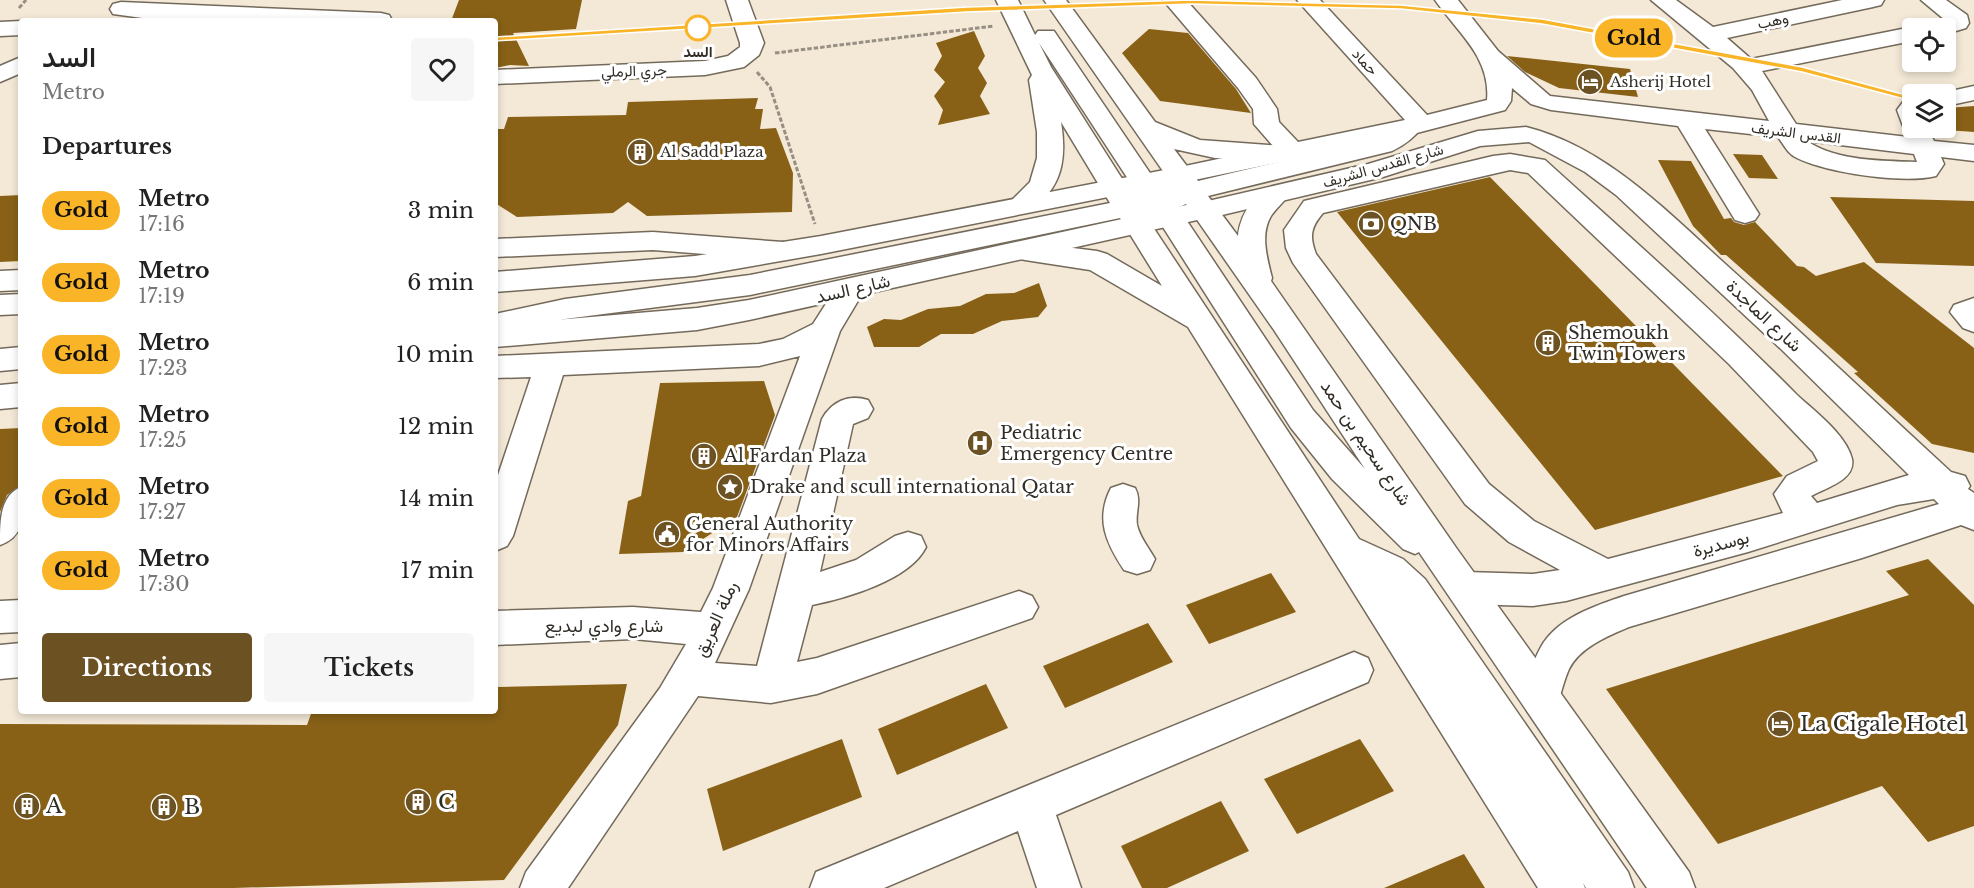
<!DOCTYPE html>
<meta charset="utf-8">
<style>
body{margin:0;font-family:"Libre Baskerville",Vazirmatn,serif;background:#f6f6f6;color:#222;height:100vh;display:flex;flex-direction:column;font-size:22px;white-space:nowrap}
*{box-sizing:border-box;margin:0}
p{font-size:20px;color:#767676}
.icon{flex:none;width:33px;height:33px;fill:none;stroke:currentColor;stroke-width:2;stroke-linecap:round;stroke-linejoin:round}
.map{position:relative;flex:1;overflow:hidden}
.side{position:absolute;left:18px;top:18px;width:480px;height:696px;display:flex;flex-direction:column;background:#fff;border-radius:6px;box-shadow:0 3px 9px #0003}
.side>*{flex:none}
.badge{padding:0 12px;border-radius:20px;font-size:21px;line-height:39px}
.buttons{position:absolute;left:1902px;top:18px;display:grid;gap:12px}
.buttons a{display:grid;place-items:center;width:54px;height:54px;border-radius:6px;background:#fff;box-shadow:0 3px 9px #0003;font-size:30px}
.map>.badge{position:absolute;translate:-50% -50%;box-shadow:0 0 0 3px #fff}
h2{padding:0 24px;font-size:22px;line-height:54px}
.round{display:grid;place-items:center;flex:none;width:63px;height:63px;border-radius:6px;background:#f6f6f6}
.headline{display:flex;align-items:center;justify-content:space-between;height:102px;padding:0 24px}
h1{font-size:28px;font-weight:600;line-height:45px}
.cta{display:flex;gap:12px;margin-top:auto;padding:12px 24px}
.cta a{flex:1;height:69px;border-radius:6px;background:#6c5123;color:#fff;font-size:24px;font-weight:600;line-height:69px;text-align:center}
.cta a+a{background:#f6f6f6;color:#222}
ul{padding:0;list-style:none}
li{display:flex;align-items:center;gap:18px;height:72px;padding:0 24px}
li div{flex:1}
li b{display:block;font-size:22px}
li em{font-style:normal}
li .badge{min-width:66px;font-weight:700;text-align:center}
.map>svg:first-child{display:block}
.building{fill:#886117}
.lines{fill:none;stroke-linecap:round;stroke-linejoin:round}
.minor-casing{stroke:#746a5b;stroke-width:3}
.major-casing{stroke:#746a5b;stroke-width:3}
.highway-casing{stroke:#746a5b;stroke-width:3}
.path{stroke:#978f83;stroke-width:3;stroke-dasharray:4.5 2;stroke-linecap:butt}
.minor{fill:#fff;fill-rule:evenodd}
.major{fill:#fff;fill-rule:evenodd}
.highway{fill:#fff;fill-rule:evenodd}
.line{fill:#f9b428;stroke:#fff;stroke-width:1.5}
.stop-dot{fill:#fff;stroke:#f9b428;stroke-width:3}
.labels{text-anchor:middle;stroke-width:6;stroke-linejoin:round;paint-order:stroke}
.far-street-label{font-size:15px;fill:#312d26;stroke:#fff}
.far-stop-label{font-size:15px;font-weight:bold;fill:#312d26;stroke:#fff}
.far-poi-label{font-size:15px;fill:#312d26;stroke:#fff;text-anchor:start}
.poi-label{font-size:18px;fill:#312d26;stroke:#fff;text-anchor:start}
.street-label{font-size:18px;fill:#312d26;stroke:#fff}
.near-poi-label{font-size:21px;fill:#312d26;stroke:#fff;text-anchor:start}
</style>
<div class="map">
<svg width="1974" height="888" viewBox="0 0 1974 888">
<rect width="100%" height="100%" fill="#f4e9d7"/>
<path class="building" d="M459,0H582L576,29L513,33L529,66L510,65L495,68V21H451Z
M1149,29L1188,33L1236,89L1251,113L1160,101L1122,53Z
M974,31L985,56L978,68L987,83L980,96L990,114L938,125L943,110L934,96L945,82L934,70L942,56L936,43Z
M1507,56L1630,69L1638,97L1559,88L1525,72Z
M758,98L755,109H763L760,129L776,128L793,173L792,212L647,216L628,202L613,213L517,217L495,203V129H504L508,117L626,115L628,102Z
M1974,106V132L1946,130V108Z
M1733,154L1762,155L1778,179L1749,178Z
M1658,160L1691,161L1724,219L1731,218L1734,222L1744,225L1755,222L1797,266L1804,267L1816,276L1864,262L1974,348V453L1932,444L1854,373L1858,372L1726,255H1721L1693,226Z
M1490,177L1783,476L1595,530L1337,212Z
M21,195V261L0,262V196Z
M1830,197L1974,201V266L1876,263Z
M1039,283L1047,306L1038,317L1002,321L973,334H941L919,347H874L867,327L884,319L901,320L928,309L960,306L986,294L1014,293Z
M764,381L775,415L737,517L683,552L619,554L628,501L641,496L660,383Z
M21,428V485L7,495L0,512V429Z
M1928,559L1974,605V826L1928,842L1882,786L1718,844L1606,689L1909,595L1886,571Z
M1271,573L1296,612L1209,644L1186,605Z
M1148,623L1173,662L1065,708L1043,666Z
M627,684L618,725L504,880L234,888H0V724L307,725L312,711H495V687Z
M986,684L1008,728L897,775L878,729Z
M842,739L862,797L723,851L707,789Z
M1360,739L1394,791L1297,834L1264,779Z
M1221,801L1249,851L1167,888H1142L1121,846Z
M1464,854L1485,888H1384Z"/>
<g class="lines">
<g class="minor-casing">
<path id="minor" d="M726,0H748L764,43L759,55L744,67L705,75L495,84V70L705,61L728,56L740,47V43Z
M1163,0H1186L1256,78L1277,109L1279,122L1298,142L1405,120L1297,0H1320L1427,115L1487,100C1491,57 1457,32 1435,0H1458L1498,51L1550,96L1769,121L1752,90L1733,68L1651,0H1676L1713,27L1842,0H1884L1881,5L1873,7L1727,38L1751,59L1912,27L1917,28H1912V41L1762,71L1796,124L1908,137L1906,134L1911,128L1903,126L1897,110L1903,102L1912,100V128L1928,129L1934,141L1974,145V161L1941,157L1944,164L1936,176C1903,184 1828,173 1797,158C1788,154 1784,145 1778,137L1705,129L1759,214L1755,220L1745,223L1735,220L1678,126L1551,110L1531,104L1512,88L1511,101L1505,110L1409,135L1180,183L1171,181L1167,175L1171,169L1274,147L1254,124L1253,109L1238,88ZM1807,141L1914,154L1917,162C1884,161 1835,161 1807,141Z
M1921,0H1946L1967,15L1969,23L1966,28L1946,34V28H1932L1935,23L1945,20Z
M121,2L381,13L389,15L392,20L150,19L113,14L110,9L113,4Z
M21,21V35L0,36V22Z
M21,57V73L0,82V66Z
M1974,86V100L1946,106V94H1937Z
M1526,127C1609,148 1670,215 1733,271C1807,337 1878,405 1951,472L1965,476L1970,486L1968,489L1974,493V530L1961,525L1862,558L1629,627C1608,636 1580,647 1569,669C1563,682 1561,696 1555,709L1541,714L1527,709L1521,696C1528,680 1532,663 1541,647C1557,618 1595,606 1624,596L1939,504L1934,499L1897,505L1748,552L1566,601L1533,606L1465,604L1452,599L1447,588L1452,577L1465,572L1533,574L1560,570L1509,542L1465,504L1293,263L1286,248L1284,230L1304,201L1493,156L1510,154L1545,160C1630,237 1716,313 1796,394C1814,411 1846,434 1852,459C1856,480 1825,488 1811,496L1817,503L1909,475L1782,350L1616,195L1585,172L1529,142L1480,146L1383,177L1205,219L1195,216L1191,210L1195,204L1368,164L1478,131ZM1510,170L1528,173L1729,364L1813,452L1818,461L1787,476L1774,494L1783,513L1608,559L1534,521L1489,484L1316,254C1309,236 1311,227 1323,213Z
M653,232L783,242L793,244L797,251L793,258L783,260L653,250L495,257V239Z
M21,270V290L0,291V271Z
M850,279L860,282L865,289L840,331L749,589L715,663L757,666L822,419C832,401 849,394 868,400L873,409L868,418L853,424L820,572L856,560L895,536L908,532L921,536L926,547C910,580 846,598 812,605L797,662L817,658L1019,591L1032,596L1038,607L1032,618L817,694L771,703L698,696L568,888H520L526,872L660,688L686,644L633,639L495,645V611L633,607L701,612L713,588L800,356L759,366L563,375L513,536L507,546L495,551V484L531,377L495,378V356L759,344L783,339L813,324L840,282Z
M1974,298V332L1963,328L1950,312L1954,305Z
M21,383V407L0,409V385Z
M1123,484L1135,488C1142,501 1135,511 1137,525C1140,538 1149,548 1155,559L1150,570L1137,574L1124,570C1106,543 1095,519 1111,488Z
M21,487C21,512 28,535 0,545C0,520 0,496 21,487Z
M21,600V632L0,633V601Z
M21,643V677L0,679V645Z
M1354,652L1368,658L1373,670L1368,682L1056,815L1081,888H1037L1018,831L884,888H810L816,872Z"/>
</g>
<g class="major-casing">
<path id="major" d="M1180,167L1189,169L1193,175L1189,181L821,254L695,276L495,292V272L695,256L821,236Z
M1205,201L1215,204L1219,210L1215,216L749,320L697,330L495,347V325L697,308L749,300Z
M21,294V314L0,315V295Z
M21,347V369L0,371V349Z"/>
</g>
<g class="highway-casing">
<path id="highway" d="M996,0H1018L1035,35L1038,31H1054L1152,176L1158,180L1165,174L1044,0H1066L1155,122L1200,140L1296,147L1300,153L1297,158L1375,140C1391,132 1399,117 1418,122L1422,127C1414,138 1404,145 1392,151L1208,196L1238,236C1240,212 1261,180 1286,187L1290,193C1285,201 1277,207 1271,216C1260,234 1267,258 1272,278L1271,281L1457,549L1689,872L1695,888H1647L1419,552L1415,554L1403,549L1332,479L1291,428L1161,224L1145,215L1359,539L1403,559L1425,579L1628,872L1634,888H1586L1583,883L1585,888H1538L1188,327L1090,270L1025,260L1015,258L1011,251L1015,244L1025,242L1097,251L1107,254L1162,286L1120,218L750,295L565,319L495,336V314L565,299L750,275L1110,203L1061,122C1066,153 1064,182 1039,203C1029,212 1024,216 1010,212L1006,206L1030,182L1037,158V132L1029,80L1032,75ZM1039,43L1130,182L1132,186L1126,185L1051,67ZM1174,149L1215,158L1283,161L1198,181ZM1186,204L1274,330L1365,469L1313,410L1181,212L1175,209Z"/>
</g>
<path class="path" d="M19,8L26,0
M775,53L994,26
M757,72L770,87L815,224"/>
<use href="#minor" class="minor"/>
<use href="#major" class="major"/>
<use href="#highway" class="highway"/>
</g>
<path class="line" d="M1191,0L1401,5L1542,19L1802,67L1917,98L1912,101L1802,72L1542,24L1401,9L1191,4L967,12L495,41L491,39L495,37L967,7Z"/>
<defs>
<g id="hotel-disc" transform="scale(1.35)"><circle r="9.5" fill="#6c5123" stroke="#fff"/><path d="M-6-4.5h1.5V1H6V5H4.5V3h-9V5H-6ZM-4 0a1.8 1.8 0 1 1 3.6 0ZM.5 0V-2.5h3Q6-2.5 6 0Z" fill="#fff"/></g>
<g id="building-disc" transform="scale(1.35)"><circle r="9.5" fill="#6c5123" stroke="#fff"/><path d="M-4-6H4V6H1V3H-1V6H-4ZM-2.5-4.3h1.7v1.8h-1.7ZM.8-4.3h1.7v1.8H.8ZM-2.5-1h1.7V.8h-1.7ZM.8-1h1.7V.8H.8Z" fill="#fff"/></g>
<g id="bank-disc" transform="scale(1.35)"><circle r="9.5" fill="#6c5123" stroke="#fff"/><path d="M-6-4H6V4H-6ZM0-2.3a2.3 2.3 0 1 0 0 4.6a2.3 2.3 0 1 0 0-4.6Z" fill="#fff"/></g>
<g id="hospital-disc" transform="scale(1.35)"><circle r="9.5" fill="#6c5123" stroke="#fff"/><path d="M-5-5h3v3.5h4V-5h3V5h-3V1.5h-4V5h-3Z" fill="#fff"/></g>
<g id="sight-disc" transform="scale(1.35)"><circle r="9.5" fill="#6c5123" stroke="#fff"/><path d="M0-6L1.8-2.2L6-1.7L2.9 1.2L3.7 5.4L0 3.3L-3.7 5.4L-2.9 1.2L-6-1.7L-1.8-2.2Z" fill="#fff"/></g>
<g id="civic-disc" transform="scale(1.35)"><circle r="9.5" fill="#6c5123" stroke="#fff"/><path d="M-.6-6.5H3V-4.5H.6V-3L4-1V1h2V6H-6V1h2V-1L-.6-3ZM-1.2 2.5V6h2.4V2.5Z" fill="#fff"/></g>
</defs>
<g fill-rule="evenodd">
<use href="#hotel-disc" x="1590" y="82"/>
<use href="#building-disc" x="640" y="152"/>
<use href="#bank-disc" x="1371" y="224"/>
<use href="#building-disc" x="1548" y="343"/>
<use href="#hospital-disc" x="980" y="443"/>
<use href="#building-disc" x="704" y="456"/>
<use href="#sight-disc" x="730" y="487"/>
<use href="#civic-disc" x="667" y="534"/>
<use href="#hotel-disc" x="1780" y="724"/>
<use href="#building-disc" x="418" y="802"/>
<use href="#building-disc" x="27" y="806"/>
<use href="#building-disc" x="164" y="807"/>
</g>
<circle class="stop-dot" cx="698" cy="28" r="12"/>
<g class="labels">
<g class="far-street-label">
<text transform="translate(1773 21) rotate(-12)" y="5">وهب</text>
<text transform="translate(1365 62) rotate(47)" y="5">حماد</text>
<text transform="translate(634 71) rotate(-2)" y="5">جري الرملي</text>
<text transform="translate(1796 133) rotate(7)" y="5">القدس الشريف</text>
<text transform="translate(1383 166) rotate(-16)" y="5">شارع القدس الشريف</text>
</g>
<g class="far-stop-label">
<text x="698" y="57">السد</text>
</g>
<g class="far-poi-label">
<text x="1610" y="87">Asherij Hotel</text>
<text x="660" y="157">Al Sadd Plaza</text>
</g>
<g class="poi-label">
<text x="1390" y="230">QNB</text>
<text x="1568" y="339">Shemoukh<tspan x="1568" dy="21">Twin Towers</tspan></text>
<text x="1000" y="439">Pediatric<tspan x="1000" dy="21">Emergency Centre</tspan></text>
<text x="724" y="462">Al Fardan Plaza</text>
<text x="750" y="493">Drake and scull international Qatar</text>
<text x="686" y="530">General Authority<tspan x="686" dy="21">for Minors Affairs</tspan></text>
</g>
<g class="street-label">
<text transform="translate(853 289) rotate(-13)" y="6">شارع السد</text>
<text transform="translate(1764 316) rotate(43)" y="6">شارع الماجدة</text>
<text transform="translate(1366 443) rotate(56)" y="6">شارع سحيم بن حمد</text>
<text transform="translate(1721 544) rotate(-15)" y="6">بوسديرة</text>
<text transform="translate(716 619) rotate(-66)" y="6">رملة العريق</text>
<text x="604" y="632">شارع وادي لبديع</text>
</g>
<g class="near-poi-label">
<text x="1800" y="731">La Cigale Hotel</text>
<text x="438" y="809">C</text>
<text x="46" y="813">A</text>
<text x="184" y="814">B</text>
</g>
</g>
</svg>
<div class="buttons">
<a><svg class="icon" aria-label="locate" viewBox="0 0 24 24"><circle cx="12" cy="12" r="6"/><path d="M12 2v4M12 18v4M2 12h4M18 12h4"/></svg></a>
<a><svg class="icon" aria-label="layers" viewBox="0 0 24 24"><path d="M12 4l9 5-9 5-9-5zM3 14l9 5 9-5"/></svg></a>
</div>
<b class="badge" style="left:1634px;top:38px;background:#f9b428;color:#111">Gold</b>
<section class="side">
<div class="headline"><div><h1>السد</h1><p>Metro</p></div><a class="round"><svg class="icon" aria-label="heart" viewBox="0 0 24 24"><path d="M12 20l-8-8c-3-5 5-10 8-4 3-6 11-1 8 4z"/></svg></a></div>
<h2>Departures</h2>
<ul>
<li><span class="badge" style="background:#f9b428;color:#111">Gold</span><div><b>Metro</b><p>17:16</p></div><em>3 min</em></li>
<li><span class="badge" style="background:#f9b428;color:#111">Gold</span><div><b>Metro</b><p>17:19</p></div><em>6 min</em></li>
<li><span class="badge" style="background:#f9b428;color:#111">Gold</span><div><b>Metro</b><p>17:23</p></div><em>10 min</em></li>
<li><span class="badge" style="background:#f9b428;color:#111">Gold</span><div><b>Metro</b><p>17:25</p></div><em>12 min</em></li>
<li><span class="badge" style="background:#f9b428;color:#111">Gold</span><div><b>Metro</b><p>17:27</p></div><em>14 min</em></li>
<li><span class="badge" style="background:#f9b428;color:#111">Gold</span><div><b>Metro</b><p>17:30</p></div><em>17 min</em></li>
</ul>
<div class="cta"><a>Directions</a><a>Tickets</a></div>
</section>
</div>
